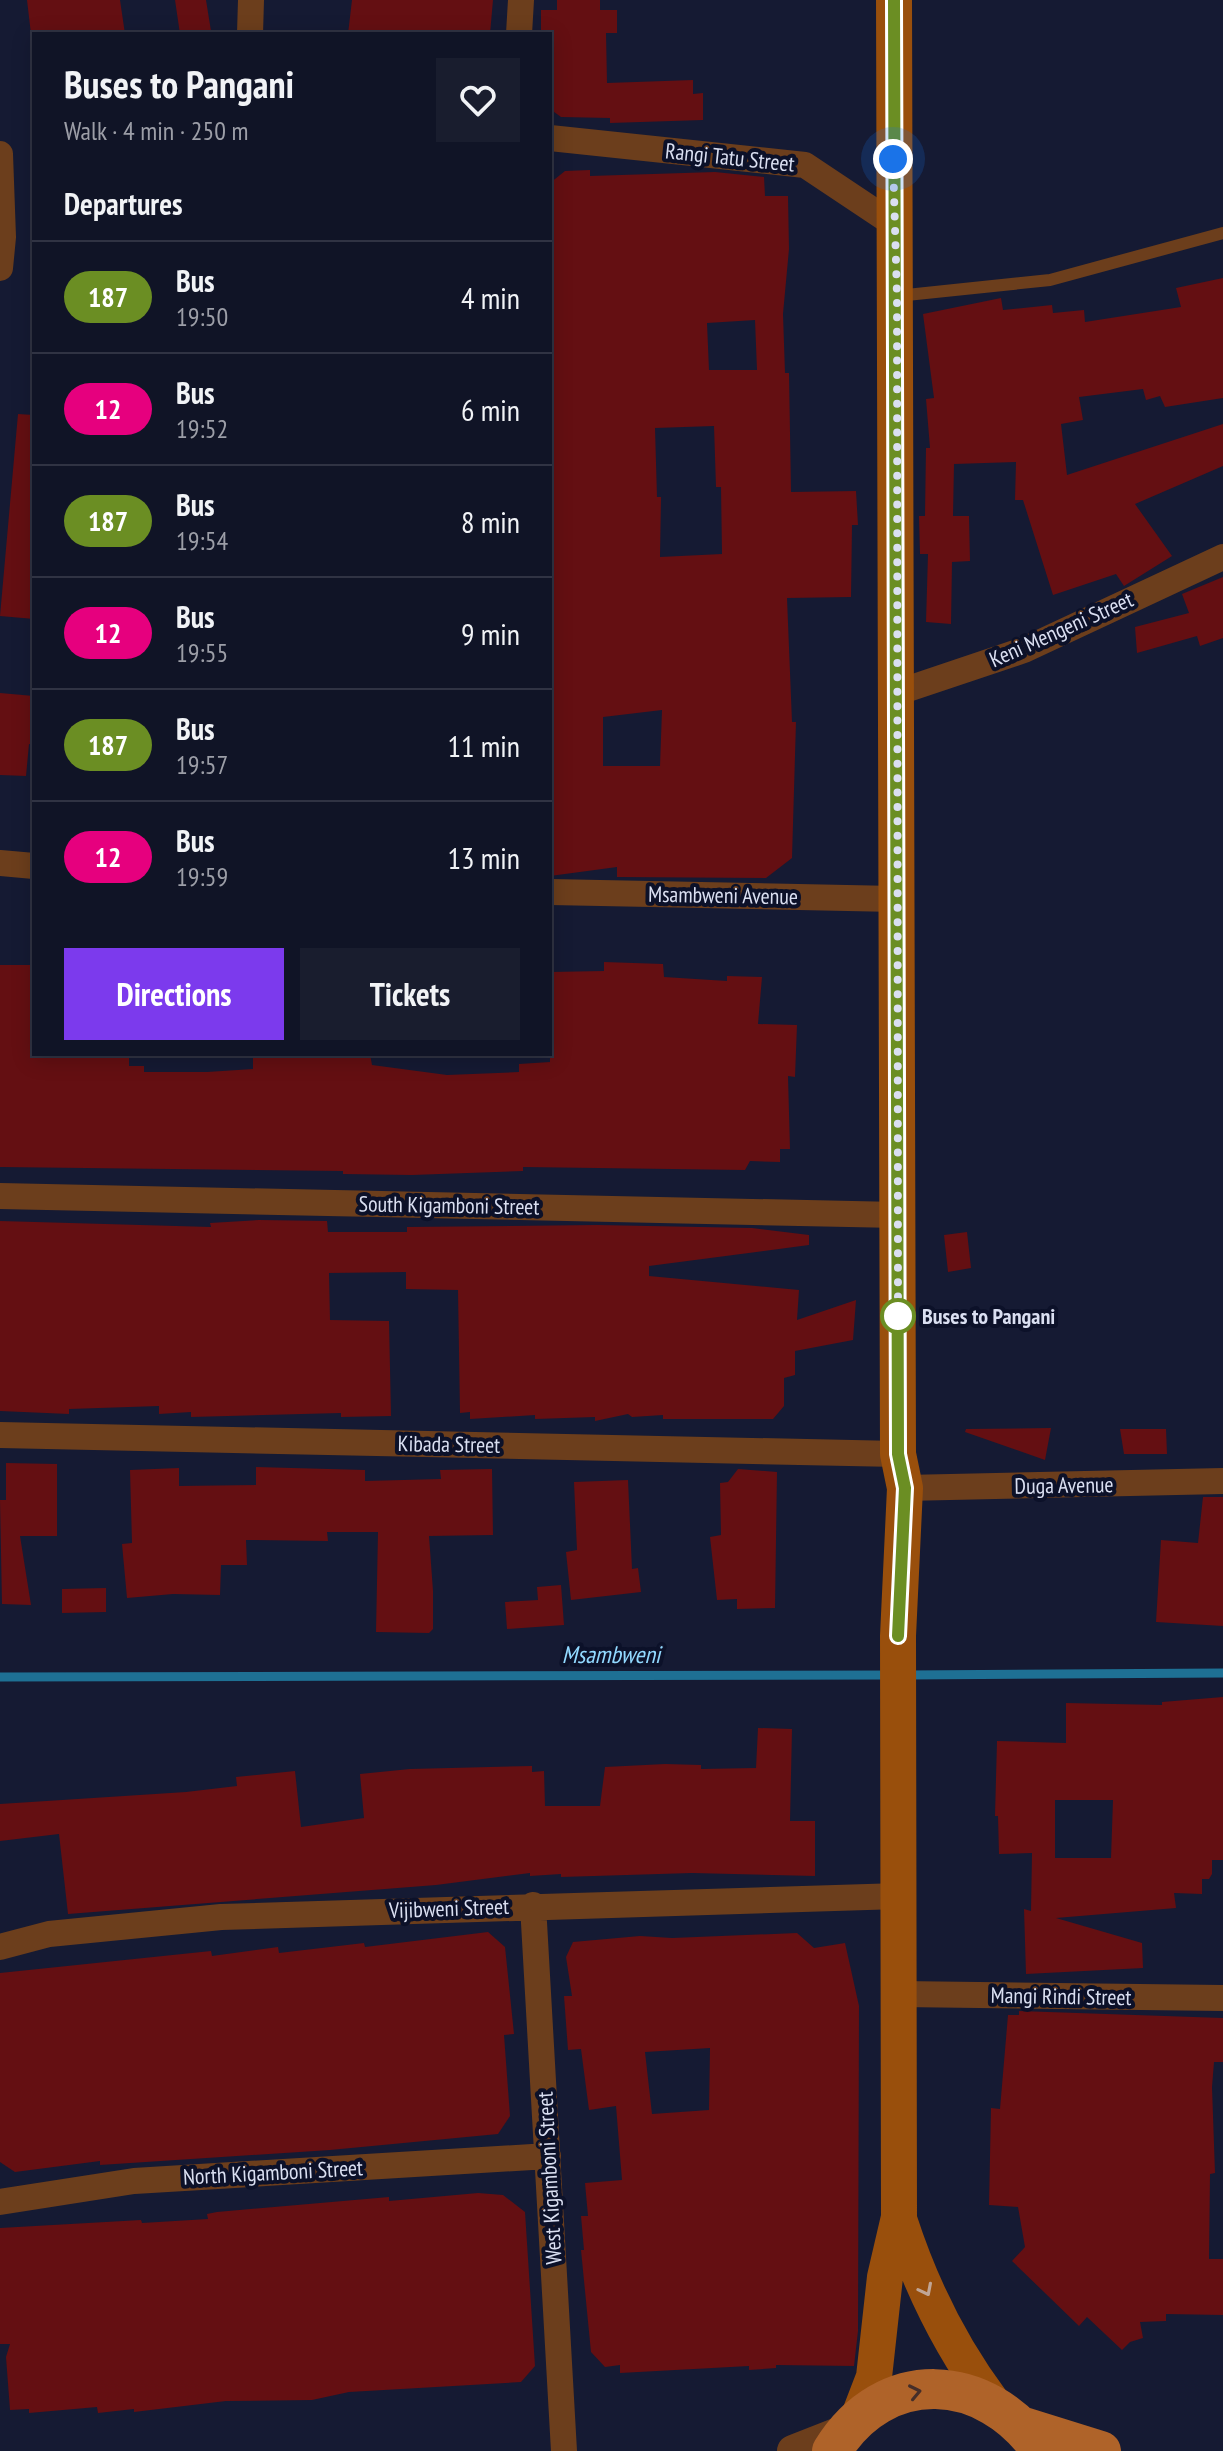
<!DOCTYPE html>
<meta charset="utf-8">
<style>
body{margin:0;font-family:"PT Sans Narrow",sans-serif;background:#191d2e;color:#f1f3f6;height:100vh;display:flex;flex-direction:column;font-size:30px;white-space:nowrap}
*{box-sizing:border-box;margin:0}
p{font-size:26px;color:#9c9ea7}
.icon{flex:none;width:44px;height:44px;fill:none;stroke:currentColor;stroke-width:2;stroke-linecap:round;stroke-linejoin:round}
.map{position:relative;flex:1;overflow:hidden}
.side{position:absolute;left:32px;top:32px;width:520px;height:1024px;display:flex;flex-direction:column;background:#101426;border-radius:0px;box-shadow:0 4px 20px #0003,0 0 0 2px #303343}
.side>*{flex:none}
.badge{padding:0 16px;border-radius:26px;font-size:28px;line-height:52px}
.you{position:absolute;width:40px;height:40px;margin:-20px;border:6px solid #fff;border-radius:50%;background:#1a73e8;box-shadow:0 0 0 12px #1a73e833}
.map>.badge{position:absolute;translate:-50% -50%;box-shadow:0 0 0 4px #fff}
h2{padding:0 32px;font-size:30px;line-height:72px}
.round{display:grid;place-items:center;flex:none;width:84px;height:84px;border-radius:0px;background:#191d2e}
.summary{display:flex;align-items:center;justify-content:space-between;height:136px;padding:0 32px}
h1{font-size:38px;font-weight:700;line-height:60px}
.button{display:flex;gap:16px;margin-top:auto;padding:16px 32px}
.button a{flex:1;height:92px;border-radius:0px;background:#7c3aed;color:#fff;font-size:32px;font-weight:700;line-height:92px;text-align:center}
.button a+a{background:#191d2e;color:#f1f3f6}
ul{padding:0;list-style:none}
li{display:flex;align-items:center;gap:24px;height:112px;padding:0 32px;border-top:2px solid #303343}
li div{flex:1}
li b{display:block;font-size:30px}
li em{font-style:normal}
li .badge{min-width:88px;font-weight:700;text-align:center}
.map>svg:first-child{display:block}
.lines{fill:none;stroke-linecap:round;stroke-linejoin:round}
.stream{stroke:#1e7094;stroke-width:9}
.building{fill:#640f12;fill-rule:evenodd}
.service{stroke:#6c3e1c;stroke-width:12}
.minor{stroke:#6c3e1c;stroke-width:26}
.tertiary{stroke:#6c3e1c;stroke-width:32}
.secondary{stroke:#994f0c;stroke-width:36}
.primary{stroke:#af6329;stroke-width:40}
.oneway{stroke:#c0a595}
.oneway2{stroke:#452e29}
.line-casing{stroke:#fff;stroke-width:18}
.line{stroke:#6b8e23;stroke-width:12}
.walk{stroke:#dadff1;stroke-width:8;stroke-dasharray:0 14.4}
.stop-dot{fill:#fff;stroke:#6b8e23;stroke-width:4}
.labels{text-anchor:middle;stroke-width:8;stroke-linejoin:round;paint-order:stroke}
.street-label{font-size:22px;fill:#dadff1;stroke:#0c1129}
.stop-label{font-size:22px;font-weight:bold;fill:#dadff1;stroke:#0c1129;text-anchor:start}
.water-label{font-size:24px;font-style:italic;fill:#92d9ff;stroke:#0c1129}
</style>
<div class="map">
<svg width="1223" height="2451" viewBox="0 0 1223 2451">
<rect width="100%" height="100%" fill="#151a33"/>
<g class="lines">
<path class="stream" d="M907,1675L1223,1673
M0,1677L892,1675"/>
</g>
<path class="building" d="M27,0H120L125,34H31Z
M175,0H206L211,31L180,34Z
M352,0H493L490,34H348Z
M557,0H600V10H617V33H606L607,83L693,80V94L703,93V120L610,123V118L561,117L550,109V33H541V10H557Z
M590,170V176L715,172L764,177L765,196H788L789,249L783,314L785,373H789L791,492L856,491L858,525H852L851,597L787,598L792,722H796L792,858L766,878L617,877V867L550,876V375H553L550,183L565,171ZM755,320L757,370H709L707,323ZM714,426L716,487H721L722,554L660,557L661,497H657L655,428ZM662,710L660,766H603V717Z
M1223,278V398L1165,407L1160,396L1146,400L1143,389L1079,397L1083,420L1061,424L1067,475L1223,424V466L1135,504L1172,556L1124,586L1116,574L1053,595L1023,500H1015L1016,462L954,464L953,516H969L970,561L952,562L951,624L926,622L928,554H920L919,516H925L926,448H930L926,399L934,398L923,314L1001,298L1003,310L1052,305L1053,313L1084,310L1085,322L1181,307L1176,288Z
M18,414L34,415V619L0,616Z
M1223,577V638L1200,646L1197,636L1137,653L1135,627L1189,613L1182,594Z
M0,693L34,696V745L29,744L26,776L0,775Z
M604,962L663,964L664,977L727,981V976L762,977L758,1024L797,1025L795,1077L788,1076L790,1149H780V1162L750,1161L745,1170L523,1167V1171L412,1175L343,1174V1171L0,1167V965H34V1054H129V1066H144V1072H207L253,1069V1054H370L372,1065L447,1075L519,1072V1064L550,1062V972L604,971Z
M259,1220L327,1221L328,1232H407V1227L597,1225L752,1228L809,1235V1245L649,1266V1276L799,1290L797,1320L856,1300L853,1340L795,1351V1375L784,1378V1406L773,1419H663V1415L632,1417L628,1414L595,1421V1417L535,1419V1415L470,1419V1412L460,1413L458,1290L406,1289V1272L329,1273L330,1320L389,1321L391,1416L341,1417V1413L191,1417V1412L159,1414V1406L69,1409V1414L0,1411V1221L211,1227L210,1223Z
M967,1232L971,1268L948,1272L944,1235Z
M1051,1428L1045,1460L965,1432L966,1429Z
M1120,1429H1166L1167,1454H1124Z
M6,1463L57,1464V1536H20L31,1605L2,1604L0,1500H6Z
M256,1467L365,1470V1481L441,1479L440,1470L492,1469L493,1535L429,1536L433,1591V1629L429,1633L376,1632L378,1532H327L328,1541L246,1540L247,1565H221L220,1595L173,1594L127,1598L122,1544L132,1543L130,1470L179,1468V1486L256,1485Z
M738,1469L777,1472L775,1608L737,1609V1599L717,1600L710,1537L721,1535L720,1483L728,1482Z
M628,1480L632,1569L638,1568L641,1592L571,1600L566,1552L577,1550L574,1482Z
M1203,1497H1223V1626L1156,1622L1161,1540L1198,1543Z
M561,1585L564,1625L507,1629L505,1602L538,1600L537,1587Z
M106,1588V1612L62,1613V1589Z
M1223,1697V1860H1212V1874L1209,1879H1202V1894L1174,1893L1176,1908L1056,1918L1142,1943L1143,1968L1026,1974L1024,1909L1031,1911L1032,1853L999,1854L998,1816H995L997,1741L1066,1743V1703L1162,1705V1702ZM1055,1800H1113L1111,1858H1055Z
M758,1728L792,1729L790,1821H815V1876L692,1873L561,1877V1874L530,1876V1873L436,1885L68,1914L59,1834L0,1841V1804L186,1792L237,1786L236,1777L295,1771L301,1827L364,1818L360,1774L410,1769L532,1766V1772L544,1771L545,1806H600L605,1767L665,1764L701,1765V1769L756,1768Z
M488,1932L505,1947L514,2034L504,2035L510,2116L498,2134L330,2150L100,2165V2161L15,2172L0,2162V1973L211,1951L212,1956L278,1947L279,1953L364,1943L365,1947Z
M797,1933L814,1948L845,1943L859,2006L858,2331L854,2366L776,2365V2368L749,2370V2366L620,2373V2365L605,2367L591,2352L581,2250H584L581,2216H588L585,2183L622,2180L616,2106L589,2110L581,2049L568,2050L564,1996H572L566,1957L573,1942L640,1936L672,1938ZM710,2048L709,2110L652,2114L645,2052Z
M1019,2011L1223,2018V2062H1214L1212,2087L1215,2173L1210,2174L1209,2259H1223V2315L1166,2314V2321L1140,2322L1143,2338L1130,2342L1122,2350L1087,2317L1079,2326L1012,2261L1025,2247L1018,2207L989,2205L991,2108L1000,2109L1008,2015H1019Z
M478,2193L503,2195L525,2212L535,2366L521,2382L349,2392L312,2400L226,2401L134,2412V2409L98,2413L97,2407L29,2413V2409L10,2410L6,2357L10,2344H0V2228L141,2220L142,2223L208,2219L207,2214L217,2212L389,2197V2201Z"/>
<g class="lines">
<path class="service" d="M897,296L1050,280L1223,233"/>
<path class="minor" d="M250,34L251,0
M519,34L521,0
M550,138L805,165L892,223
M0,154L3,237L0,268
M896,693L1024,650L1223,557
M0,863L34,866
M550,892L896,899
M0,1196L898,1215
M0,1435L898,1454
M905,1488L1223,1481
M533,1905L564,2451
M0,1947L49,1934L221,1917L900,1896
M900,1994L1223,1998
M0,2202L134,2181L548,2156"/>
<path class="tertiary" d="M793,2451L844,2431"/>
<path class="secondary" d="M899,2219C920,2284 950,2346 992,2402
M859,2416L874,2377L885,2277L899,2217L898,1636L905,1488L898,1454L894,0"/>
<path class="primary" d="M1024,2427L1101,2451
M832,2451C884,2366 986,2371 1041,2451"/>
</g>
<defs><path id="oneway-chevron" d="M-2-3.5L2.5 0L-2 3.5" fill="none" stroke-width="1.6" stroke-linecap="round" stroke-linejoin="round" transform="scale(2)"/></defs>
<use class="oneway" href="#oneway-chevron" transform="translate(926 2290) rotate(63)"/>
<use class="oneway2" href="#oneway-chevron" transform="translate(915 2392) rotate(-12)"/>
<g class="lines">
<g class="line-casing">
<path id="line" d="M894,0L898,1454L905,1488L898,1636"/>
</g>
<use href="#line" class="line"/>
<path class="walk" d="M893,159L897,296L898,1316"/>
</g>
<circle class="stop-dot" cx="898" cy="1316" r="16"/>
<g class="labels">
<g class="street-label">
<text transform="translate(730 157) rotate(6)" y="8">Rangi Tatu Street</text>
<text transform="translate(1061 629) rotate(-24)" y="8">Keni Mengeni Street</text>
<text transform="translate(723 895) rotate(1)" y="8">Msambweni Avenue</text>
<text transform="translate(449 1205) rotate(1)" y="8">South Kigamboni Street</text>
<text transform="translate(449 1444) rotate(1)" y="8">Kibada Street</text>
<text transform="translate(1064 1485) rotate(-1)" y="8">Duga Avenue</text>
<text transform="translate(449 1908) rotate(-2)" y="8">Vijibweni Street</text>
<text transform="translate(1061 1996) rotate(1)" y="8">Mangi Rindi Street</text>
<text transform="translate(273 2172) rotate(-3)" y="8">North Kigamboni Street</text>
<text transform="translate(549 2178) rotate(-93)" y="8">West Kigamboni Street</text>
</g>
<g class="stop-label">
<text x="922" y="1324">Buses to Pangani</text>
</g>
<g class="water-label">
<text x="611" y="1663">Msambweni</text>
</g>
</g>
</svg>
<div class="you" style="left:893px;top:159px"></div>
<section class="side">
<div class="summary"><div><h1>Buses to Pangani</h1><p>Walk · 4 min · 250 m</p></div><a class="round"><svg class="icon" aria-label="heart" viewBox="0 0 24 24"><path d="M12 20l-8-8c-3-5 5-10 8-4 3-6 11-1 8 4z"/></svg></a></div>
<h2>Departures</h2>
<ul>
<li><span class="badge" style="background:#6b8e23;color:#fff">187</span><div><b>Bus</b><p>19:50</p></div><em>4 min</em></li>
<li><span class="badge" style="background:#e6007e;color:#fff">12</span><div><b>Bus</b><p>19:52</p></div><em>6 min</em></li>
<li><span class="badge" style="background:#6b8e23;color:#fff">187</span><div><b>Bus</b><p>19:54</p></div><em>8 min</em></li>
<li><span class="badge" style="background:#e6007e;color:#fff">12</span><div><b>Bus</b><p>19:55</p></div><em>9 min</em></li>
<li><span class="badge" style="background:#6b8e23;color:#fff">187</span><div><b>Bus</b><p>19:57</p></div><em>11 min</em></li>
<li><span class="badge" style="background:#e6007e;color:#fff">12</span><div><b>Bus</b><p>19:59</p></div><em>13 min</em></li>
</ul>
<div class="button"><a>Directions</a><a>Tickets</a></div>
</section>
</div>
